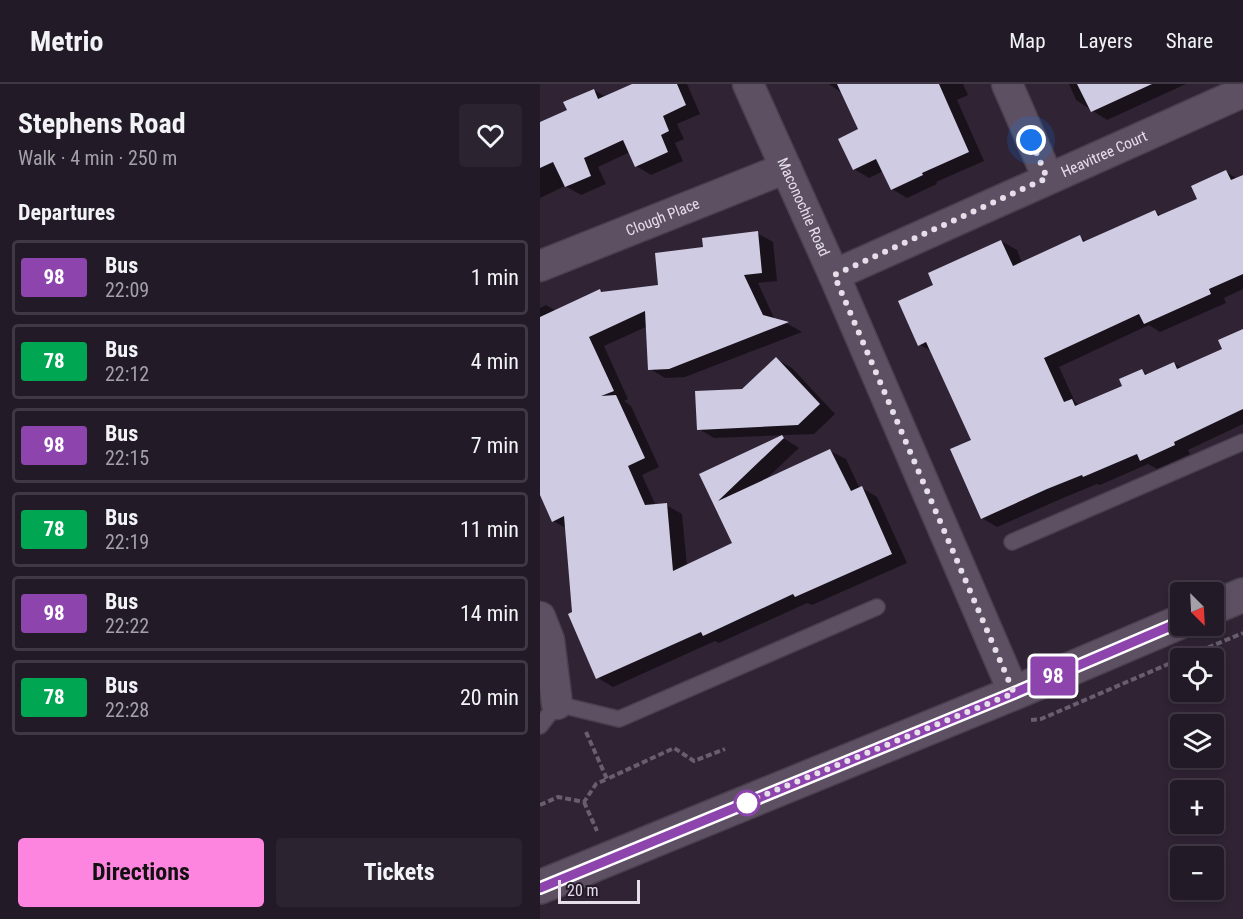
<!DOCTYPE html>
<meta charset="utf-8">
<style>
body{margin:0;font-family:"Roboto Condensed",sans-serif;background:#2b232f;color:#f1f3f6;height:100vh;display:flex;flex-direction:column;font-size:22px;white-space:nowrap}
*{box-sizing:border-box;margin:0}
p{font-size:20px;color:#a3a1a7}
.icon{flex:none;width:33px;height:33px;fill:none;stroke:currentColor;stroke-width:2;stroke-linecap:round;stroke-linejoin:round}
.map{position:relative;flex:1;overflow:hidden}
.drawer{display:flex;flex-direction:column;background:#231a27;width:540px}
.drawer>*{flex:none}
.badge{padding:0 12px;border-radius:4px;font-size:21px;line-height:39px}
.needle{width:39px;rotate:156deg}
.buttons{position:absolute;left:630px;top:498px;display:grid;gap:12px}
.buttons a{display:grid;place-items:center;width:54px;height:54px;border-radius:6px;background:#231a27;box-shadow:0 3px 9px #0003,0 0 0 2px #403844;font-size:30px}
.scale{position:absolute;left:18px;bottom:15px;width:82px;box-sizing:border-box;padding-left:6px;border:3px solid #e6dfea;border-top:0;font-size:16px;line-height:21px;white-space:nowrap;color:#e6dfea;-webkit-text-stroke:4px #251a2a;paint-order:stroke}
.you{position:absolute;width:30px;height:30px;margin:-15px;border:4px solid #fff;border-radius:50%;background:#1a73e8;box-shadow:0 0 0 9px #1a73e833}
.map>.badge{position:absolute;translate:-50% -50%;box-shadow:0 0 0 3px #fff}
h2{padding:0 18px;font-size:22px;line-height:54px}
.round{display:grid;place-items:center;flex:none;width:63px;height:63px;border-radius:6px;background:#2b232f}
.head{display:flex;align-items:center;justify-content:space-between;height:102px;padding:0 18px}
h1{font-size:28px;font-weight:700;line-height:45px}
.action{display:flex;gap:12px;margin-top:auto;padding:12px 18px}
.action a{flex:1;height:69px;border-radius:6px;background:#fe85df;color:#111;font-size:24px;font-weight:700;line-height:69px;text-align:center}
.action a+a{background:#2b232f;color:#f1f3f6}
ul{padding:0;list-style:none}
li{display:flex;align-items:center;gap:18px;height:75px;margin:0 12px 9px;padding:0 6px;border:3px solid #403844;border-radius:6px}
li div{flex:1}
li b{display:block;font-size:22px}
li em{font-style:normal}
li .badge{min-width:66px;font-weight:700;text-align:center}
header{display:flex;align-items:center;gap:36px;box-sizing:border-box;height:84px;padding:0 30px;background:#231a27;border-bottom:2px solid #403844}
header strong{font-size:28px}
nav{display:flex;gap:33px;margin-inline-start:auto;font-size:21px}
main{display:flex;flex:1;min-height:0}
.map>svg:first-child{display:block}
.shadow{fill:#0007}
.building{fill:#cecbe3}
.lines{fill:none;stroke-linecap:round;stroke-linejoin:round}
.service-casing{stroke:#493f4d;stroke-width:18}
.minor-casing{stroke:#493f4d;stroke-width:33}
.tertiary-casing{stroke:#493f4d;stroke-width:36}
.path{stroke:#685e6d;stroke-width:4;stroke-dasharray:6 3;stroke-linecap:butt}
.service{stroke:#5d5063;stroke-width:15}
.minor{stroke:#5d5063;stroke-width:30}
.tertiary{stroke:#5d5063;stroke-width:33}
.line-casing{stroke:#fff;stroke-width:14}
.line{stroke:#8e44ad;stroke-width:9}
.walk{stroke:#e6dfea;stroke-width:6;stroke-dasharray:0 10.8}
.stop-dot{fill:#fff;stroke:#8e44ad;stroke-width:3}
.labels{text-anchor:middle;stroke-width:6;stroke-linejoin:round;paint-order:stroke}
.street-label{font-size:15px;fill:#e6dfea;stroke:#251a2a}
</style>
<header>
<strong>Metrio</strong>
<nav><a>Map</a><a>Layers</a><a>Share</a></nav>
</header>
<main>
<section class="drawer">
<div class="head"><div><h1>Stephens Road</h1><p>Walk · 4 min · 250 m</p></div><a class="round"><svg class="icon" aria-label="heart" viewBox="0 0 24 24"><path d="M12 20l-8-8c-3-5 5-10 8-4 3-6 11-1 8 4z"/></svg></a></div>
<h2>Departures</h2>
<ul>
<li><span class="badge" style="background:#8e44ad;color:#fff">98</span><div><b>Bus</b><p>22:09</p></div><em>1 min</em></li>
<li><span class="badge" style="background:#00a651;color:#fff">78</span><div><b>Bus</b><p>22:12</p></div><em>4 min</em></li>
<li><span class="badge" style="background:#8e44ad;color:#fff">98</span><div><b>Bus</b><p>22:15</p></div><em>7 min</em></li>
<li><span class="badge" style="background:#00a651;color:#fff">78</span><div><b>Bus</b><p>22:19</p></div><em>11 min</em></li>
<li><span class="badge" style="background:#8e44ad;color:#fff">98</span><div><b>Bus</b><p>22:22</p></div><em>14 min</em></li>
<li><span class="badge" style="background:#00a651;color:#fff">78</span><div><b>Bus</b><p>22:28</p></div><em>20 min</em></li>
</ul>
<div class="action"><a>Directions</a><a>Tickets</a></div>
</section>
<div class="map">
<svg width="703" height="835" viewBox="0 0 703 835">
<rect width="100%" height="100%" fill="#2f2334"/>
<path class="shadow" d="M96,0H147L160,30L137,40L144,55L135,59L143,77L111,91L96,82L90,68L58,83L66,100L41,111L25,102L0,114V39L29,27L54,6L66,13Z
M289,0H423L428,11L417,16L444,77L396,98L397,100L367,114L352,105L343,87L329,94L314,85L320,46L303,10Z
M529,0H646L567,36L536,16Z
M686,88L698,95L703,93V205L684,214L686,219L620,248L609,241L519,283L535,318L541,322L584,302L602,287L609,291L634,279L642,284L684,265L703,247V340L648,366L650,370L617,385L608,380L560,401L557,400L523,414L457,443L442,434L433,357L393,268L380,261L395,202L461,157L477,166L482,179L539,153L548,158L615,128L622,132L659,115Z
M217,149L233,158L237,197L218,199L235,236L248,240L262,248L145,293L125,294L110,285L108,242L64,262L88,315L84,317L91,322L119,383L102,391L116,422L126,421L142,430L147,482L194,460L161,390L242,353L259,364L224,397L290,367L306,375L320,405L322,404L337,413L367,479L272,521L267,519L179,559L175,557L73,603L58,594L34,529L26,444L13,437L0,407V224L6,221L16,227L60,207L64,209L120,202L164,164Z
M236,275L252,284L295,330L274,350L174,354L159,345Z"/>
<path class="building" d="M92,0H137L146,21L123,32L129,47L121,51L128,68L95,83L83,56L44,74L51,92L25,103L13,78L0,84V38L27,26L23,18L54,5L58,15Z
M297,0H399L429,68L382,89L383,91L351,106L336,75L313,86L298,55L318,45Z
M537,0H612L551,28Z
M686,86L691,96L703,91V190L669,205L671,210L604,240L599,230L504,274L524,318L532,315L535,322L582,302L579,295L602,285L605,291L634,278L637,285L682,265L678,256L703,245V325L634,358L635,361L600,377L597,370L543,393L542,391L507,405L441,435L410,365L431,356L386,258L378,262L358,217L393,201L388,189L461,156L473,182L540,151L543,158L615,126L618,132L657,115L651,102Z
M218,147L222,189L204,191L223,231L249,238L129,285L108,286L105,227L49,253L74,307L61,312L76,311L105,374L88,382L105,421L127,419L133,487L192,459L159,390L242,351L244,354L178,417L290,365L311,407L322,402L352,470L255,513L253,510L163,552L161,548L56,595L28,530L32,528L24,432L12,438L0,411V233L60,205L61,208L118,201L115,169L163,163L162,154Z
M236,273L280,320L258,341L157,346L155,307L202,305Z"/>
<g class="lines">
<g class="service-casing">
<path id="service" d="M472,458L703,358
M0,642L17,620L79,635L337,523"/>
</g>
<g class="minor-casing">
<g id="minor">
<path id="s1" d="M208,0L294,191L474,609"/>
<path d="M467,0L508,94"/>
<path id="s2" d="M0,182L246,84"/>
<path id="s3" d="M294,191L703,8"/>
<path d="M0,533L9,556L17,620"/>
</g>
</g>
<g class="tertiary-casing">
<path id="tertiary" d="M674,523L703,511
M0,803L474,609L640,538"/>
</g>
<path class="path" d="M643,574L703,549
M491,636L501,635L640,575
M46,648L67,695L134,664L154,677L185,665
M44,718L57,747
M0,721L18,713L44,718L56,700L67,695"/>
<use href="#service" class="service"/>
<use href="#minor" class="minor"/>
<use href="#tertiary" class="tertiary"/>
</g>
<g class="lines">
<g class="line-casing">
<path id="line" d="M0,804L474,609L640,538"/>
</g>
<use href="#line" class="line"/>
<path class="walk" d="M207,719L197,722L474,609L294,191L507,94L491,56"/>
</g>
<circle class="stop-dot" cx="207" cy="719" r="12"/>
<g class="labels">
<g class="street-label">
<text dy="5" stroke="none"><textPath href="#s3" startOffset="296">Heavitree Court</textPath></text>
<text dy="5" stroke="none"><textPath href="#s1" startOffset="135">Maconochie Road</textPath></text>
<text dy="5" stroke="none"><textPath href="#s2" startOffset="132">Clough Place</textPath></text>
</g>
</g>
</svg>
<div class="buttons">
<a><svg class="needle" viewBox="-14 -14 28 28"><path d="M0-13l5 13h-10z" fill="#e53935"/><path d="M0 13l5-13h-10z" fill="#a3a1a7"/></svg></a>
<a><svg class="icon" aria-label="locate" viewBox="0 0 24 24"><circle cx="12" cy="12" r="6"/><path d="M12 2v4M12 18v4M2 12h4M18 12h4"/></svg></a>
<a><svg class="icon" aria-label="layers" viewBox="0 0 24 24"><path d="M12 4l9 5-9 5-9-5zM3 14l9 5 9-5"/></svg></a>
<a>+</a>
<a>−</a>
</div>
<div class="scale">20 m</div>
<div class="you" style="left:491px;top:56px"></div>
<b class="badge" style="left:513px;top:592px;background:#8e44ad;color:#fff">98</b>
</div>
</main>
